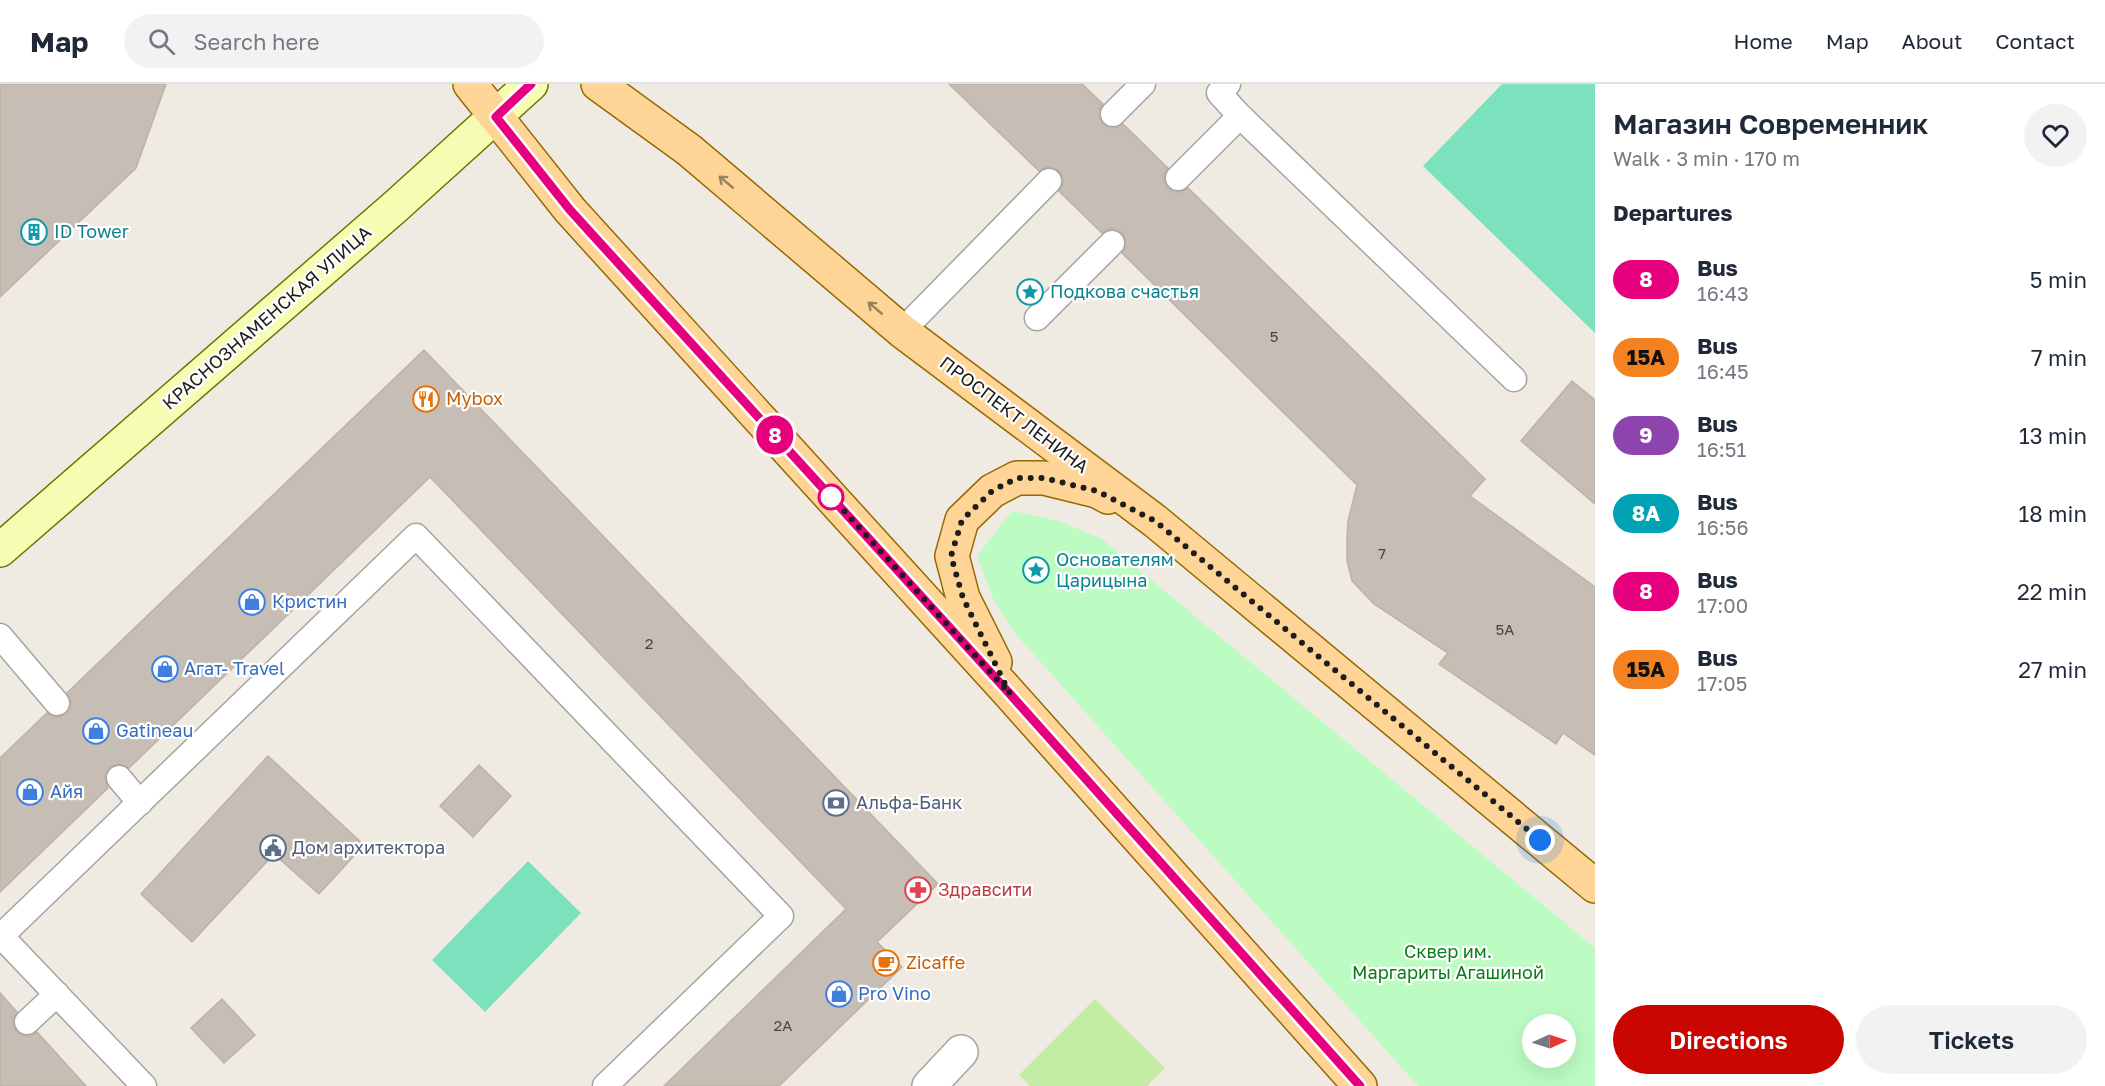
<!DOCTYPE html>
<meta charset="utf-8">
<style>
body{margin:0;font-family:"Golos Text",sans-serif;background:#f2f2f3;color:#1f2937;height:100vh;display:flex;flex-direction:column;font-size:22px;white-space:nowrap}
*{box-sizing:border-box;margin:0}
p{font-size:20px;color:#747a83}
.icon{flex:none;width:33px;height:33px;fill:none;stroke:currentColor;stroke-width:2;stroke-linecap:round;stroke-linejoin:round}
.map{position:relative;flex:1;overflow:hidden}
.details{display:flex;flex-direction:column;background:#fff;width:510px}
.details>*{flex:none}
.badge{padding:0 12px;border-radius:20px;font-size:21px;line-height:39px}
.needle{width:39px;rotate:87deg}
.buttons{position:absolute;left:1522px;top:930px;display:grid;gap:12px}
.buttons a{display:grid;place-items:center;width:54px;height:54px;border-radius:50%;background:#fff;box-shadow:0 6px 24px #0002;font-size:30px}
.you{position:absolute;width:30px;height:30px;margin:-15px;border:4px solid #fff;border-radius:50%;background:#1a73e8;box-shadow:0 0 0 9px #1a73e833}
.map>.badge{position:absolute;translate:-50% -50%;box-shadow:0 0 0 3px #fff}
h2{padding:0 18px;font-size:22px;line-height:54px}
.round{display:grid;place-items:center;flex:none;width:63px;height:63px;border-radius:32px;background:#f2f2f3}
.headline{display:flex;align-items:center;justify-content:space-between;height:102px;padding:0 18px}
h1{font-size:28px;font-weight:600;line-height:45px}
.button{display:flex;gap:12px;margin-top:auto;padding:12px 18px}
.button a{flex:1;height:69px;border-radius:36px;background:#ca0600;color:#fff;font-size:24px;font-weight:600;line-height:69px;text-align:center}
.button a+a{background:#f2f2f3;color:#1f2937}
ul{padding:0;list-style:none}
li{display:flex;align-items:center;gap:18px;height:78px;padding:0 18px}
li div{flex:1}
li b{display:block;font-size:22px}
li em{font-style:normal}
li .badge{min-width:66px;font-weight:700;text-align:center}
header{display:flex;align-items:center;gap:36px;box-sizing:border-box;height:84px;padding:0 30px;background:#fff;border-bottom:2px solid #e0e1e3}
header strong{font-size:28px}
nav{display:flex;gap:33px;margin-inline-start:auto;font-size:21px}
.search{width:420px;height:54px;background:#f2f2f3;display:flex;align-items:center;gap:15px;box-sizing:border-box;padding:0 21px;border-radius:33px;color:#747a83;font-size:22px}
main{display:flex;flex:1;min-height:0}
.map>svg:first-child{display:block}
.grass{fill:#c5eca5}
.park{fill:#bcfcc3;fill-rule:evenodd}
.pitch{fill:#7ce2be}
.building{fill:#c6bdb5;stroke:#c1b1a4;stroke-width:1.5}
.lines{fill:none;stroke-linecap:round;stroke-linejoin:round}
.lane-casing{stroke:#a4a4a4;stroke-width:27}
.street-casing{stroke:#a4a4a4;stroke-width:36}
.secondary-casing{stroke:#677800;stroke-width:36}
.primary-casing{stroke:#966900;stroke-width:36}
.lane{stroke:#fff;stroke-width:24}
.street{stroke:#fff;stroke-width:33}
.secondary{stroke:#f6fcb2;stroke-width:33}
.primary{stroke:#ffd597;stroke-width:33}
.oneway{stroke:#998260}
.line-casing{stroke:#fff;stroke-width:14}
.line{stroke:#e6007e;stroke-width:9}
.walk{stroke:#1d1d1d;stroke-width:6;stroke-dasharray:0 10.8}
.stop-dot{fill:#fff;stroke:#e6007e;stroke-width:3}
.labels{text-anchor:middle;stroke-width:4.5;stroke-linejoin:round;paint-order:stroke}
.number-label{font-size:15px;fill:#474543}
.culture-label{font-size:18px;fill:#0d838f;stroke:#fff;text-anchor:start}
.street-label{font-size:18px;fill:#1d1d1d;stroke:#fff}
.food-label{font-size:18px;fill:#c56008;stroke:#fff;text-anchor:start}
.shop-label{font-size:18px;fill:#366cbe;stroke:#fff;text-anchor:start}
.service-label{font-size:18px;fill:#4e5e75;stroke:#fff;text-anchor:start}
.health-label{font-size:18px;fill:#be3a42;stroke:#fff;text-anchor:start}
.park-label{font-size:18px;fill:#077f14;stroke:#fff}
</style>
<header>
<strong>Map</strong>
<div class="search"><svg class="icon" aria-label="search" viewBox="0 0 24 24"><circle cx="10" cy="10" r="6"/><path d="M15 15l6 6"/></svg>Search here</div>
<nav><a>Home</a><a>Map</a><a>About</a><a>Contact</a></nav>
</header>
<main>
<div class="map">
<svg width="1595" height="1002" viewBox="0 0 1595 1002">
<rect width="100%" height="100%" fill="#efebe2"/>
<path class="grass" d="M1095,915L1165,984L1147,1002H1030L1019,991Z"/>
<path class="park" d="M1012,427L1059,437L1102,455L1595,864V1002H1418L1014,548L993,515L977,472ZM1533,940H1566V974H1533Z"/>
<path class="pitch" d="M1502,0H1595V249L1423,82Z
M528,777L581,829L485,928L432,876Z"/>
<path class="building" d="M0,0H166L136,84L0,213Z
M949,0H1082L1103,20L1099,26V33L1103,40L1109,44H1116L1123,40L1168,84L1164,90V97L1168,104L1174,108H1181L1188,104L1485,395L1470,412L1595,503V671L1563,649L1556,660L1439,580L1448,569L1374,520L1352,497L1347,477V452L1348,437L1357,401L1122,169L1126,163V156L1122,149L1116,145H1109L1102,149L1059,107L1063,100V94L1059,87L1052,83L1045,84L1039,87Z
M424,266L938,800L877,858L902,883L779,1002H664L846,825L430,393L129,684L117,680L109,684L105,690V696L108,704L0,808V674L47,629L53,633H59L67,629L71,623V617L67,609Z
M1572,297L1595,316V420L1521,357Z
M268,672L364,761L319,810L274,770L192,858L141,810Z
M479,681L511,712L473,753L440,722Z
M0,909L17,928L13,934V942L16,947L23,952H31L37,948L86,1002H0Z
M222,915L255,951L224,979L191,944Z"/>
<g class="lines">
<g class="lane-casing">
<path id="lane" d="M1228,0L1219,9L1240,32L1514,295
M1113,30L1143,0
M1178,94L1240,32
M1037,234L1112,159
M902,247L1049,97
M0,552L57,619
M119,694L140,719
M27,938L57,910
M144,1002L1,852L416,452L781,832L605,1002"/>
</g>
<g class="street-casing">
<path id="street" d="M929,1002L961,968"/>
</g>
<g class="secondary-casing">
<path id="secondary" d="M0,466L395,123L531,0"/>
</g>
<g class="primary-casing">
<path id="primary" d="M470,0L570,126L1010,610L1360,1002
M598,0L689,66L902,247L1155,437L1595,802
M995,578L963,514L952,472L962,436L992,407L1017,394H1044L1097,407L1108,413"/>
</g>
<use href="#lane" class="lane"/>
<use href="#street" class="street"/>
<use href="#secondary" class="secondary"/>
<use href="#primary" class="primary"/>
</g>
<defs><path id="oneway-shaft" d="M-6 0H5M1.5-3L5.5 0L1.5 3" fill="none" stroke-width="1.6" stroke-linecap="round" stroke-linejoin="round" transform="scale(1.5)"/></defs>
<g class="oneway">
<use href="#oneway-shaft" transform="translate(726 98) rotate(-140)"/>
<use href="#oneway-shaft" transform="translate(875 224) rotate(-140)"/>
</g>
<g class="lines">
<g class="line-casing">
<path id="line" d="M531,0L496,33L570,126L1010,610L1360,1002"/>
</g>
<use href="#line" class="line"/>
<path class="walk" d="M831,413L827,408L1010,610L963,514L951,472L962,436L992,407L1017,394H1044L1097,407L1155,437L1540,756"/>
</g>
<defs>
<g id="building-ring" transform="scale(1.35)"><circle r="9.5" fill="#fff" stroke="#0f9aa8" stroke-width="1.5"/><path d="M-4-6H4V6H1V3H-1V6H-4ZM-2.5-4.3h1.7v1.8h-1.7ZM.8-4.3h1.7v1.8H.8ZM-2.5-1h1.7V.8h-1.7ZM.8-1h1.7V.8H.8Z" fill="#0f9aa8"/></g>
<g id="sight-ring" transform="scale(1.35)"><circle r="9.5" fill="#fff" stroke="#0f9aa8" stroke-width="1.5"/><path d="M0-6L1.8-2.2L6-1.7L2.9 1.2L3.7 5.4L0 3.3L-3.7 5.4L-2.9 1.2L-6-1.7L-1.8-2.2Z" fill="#0f9aa8"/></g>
<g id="restaurant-ring" transform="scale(1.35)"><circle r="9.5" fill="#fff" stroke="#e8710a" stroke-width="1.5"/><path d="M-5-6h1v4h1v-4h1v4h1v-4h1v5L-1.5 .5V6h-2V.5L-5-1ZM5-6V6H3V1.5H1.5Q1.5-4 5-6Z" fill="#e8710a"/></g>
<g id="shop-ring" transform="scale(1.35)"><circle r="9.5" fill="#fff" stroke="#3f7fe0" stroke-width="1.5"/><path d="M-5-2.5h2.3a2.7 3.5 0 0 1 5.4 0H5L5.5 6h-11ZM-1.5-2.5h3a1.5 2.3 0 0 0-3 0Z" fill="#3f7fe0"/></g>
<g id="bank-ring" transform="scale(1.35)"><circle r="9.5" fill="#fff" stroke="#5c6f8a" stroke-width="1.5"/><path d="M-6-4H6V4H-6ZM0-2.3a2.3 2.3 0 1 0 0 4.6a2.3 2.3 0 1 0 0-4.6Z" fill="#5c6f8a"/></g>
<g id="civic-ring" transform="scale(1.35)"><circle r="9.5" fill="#fff" stroke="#5c6f8a" stroke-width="1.5"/><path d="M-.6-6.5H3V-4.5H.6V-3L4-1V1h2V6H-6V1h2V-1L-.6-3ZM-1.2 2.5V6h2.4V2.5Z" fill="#5c6f8a"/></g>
<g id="pharmacy-ring" transform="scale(1.35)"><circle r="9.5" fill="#fff" stroke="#e0444e" stroke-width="1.5"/><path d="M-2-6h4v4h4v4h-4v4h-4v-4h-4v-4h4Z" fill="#e0444e"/></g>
<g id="cafe-ring" transform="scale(1.35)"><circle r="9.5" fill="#fff" stroke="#e8710a" stroke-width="1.5"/><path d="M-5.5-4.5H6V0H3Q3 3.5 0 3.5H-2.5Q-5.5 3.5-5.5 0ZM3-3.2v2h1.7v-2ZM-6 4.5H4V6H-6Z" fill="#e8710a"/></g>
</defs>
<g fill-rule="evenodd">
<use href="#building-ring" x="34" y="148"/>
<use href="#sight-ring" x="1030" y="208"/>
<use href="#restaurant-ring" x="426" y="315"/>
<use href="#sight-ring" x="1036" y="486"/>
<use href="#shop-ring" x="252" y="518"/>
<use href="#shop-ring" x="165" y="585"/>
<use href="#shop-ring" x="96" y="647"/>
<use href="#shop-ring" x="30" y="708"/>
<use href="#bank-ring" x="836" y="719"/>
<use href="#civic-ring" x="273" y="764"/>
<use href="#pharmacy-ring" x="918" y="806"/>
<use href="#cafe-ring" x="886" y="879"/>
<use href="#shop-ring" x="839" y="910"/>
</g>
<circle class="stop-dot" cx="831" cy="413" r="12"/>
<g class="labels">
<g class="number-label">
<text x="1274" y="258">5</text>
<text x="1382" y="475">7</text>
<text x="1505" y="551">5А</text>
<text x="649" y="565">2</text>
<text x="783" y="947">2А</text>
</g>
<g class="culture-label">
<text x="54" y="154">ID Tower</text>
<text x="1050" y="214">Подкова счастья</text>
<text x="1056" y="482">Основателям<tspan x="1056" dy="21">Царицына</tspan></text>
</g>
<g class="street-label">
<text transform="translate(267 234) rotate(-41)" y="6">КРАСНОЗНАМЕНСКАЯ УЛИЦА</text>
<text transform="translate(1014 331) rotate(37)" y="6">ПРОСПЕКТ ЛЕНИНА</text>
</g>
<g class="food-label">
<text x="446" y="321">Mybox</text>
<text x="906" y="885">Zicaffe</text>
</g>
<g class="shop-label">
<text x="272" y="524">Кристин</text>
<text x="184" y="591">Агат- Travel</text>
<text x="116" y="653">Gatineau</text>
<text x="50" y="714">Айя</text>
<text x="858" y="916">Pro Vino</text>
</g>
<g class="service-label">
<text x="856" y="725">Альфа-Банк</text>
<text x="292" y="770">Дом архитектора</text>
</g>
<g class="health-label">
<text x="938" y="812">Здравсити</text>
</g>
<g class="park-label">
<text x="1448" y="874">Сквер им.<tspan x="1448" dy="21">Маргариты Агашиной</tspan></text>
</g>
</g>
</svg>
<div class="buttons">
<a><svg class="needle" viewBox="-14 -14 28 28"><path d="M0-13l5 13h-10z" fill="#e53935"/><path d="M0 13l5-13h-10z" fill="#747a83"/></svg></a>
</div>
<div class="you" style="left:1540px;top:756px"></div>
<b class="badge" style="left:775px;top:351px;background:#e6007e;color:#fff">8</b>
</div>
<section class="details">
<div class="headline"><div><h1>Магазин Современник</h1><p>Walk · 3 min · 170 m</p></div><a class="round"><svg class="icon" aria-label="heart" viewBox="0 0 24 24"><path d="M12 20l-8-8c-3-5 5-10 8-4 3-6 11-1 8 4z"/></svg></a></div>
<h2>Departures</h2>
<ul>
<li><span class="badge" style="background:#e6007e;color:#fff">8</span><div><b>Bus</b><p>16:43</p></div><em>5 min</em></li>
<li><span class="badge" style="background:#f58220;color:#111">15А</span><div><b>Bus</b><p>16:45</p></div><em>7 min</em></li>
<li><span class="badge" style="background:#8e44ad;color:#fff">9</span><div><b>Bus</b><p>16:51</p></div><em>13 min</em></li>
<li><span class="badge" style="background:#00a3b4;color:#fff">8А</span><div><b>Bus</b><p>16:56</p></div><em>18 min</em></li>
<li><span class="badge" style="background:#e6007e;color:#fff">8</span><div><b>Bus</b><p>17:00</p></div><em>22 min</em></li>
<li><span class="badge" style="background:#f58220;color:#111">15А</span><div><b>Bus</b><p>17:05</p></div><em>27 min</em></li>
</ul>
<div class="button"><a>Directions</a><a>Tickets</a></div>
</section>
</main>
